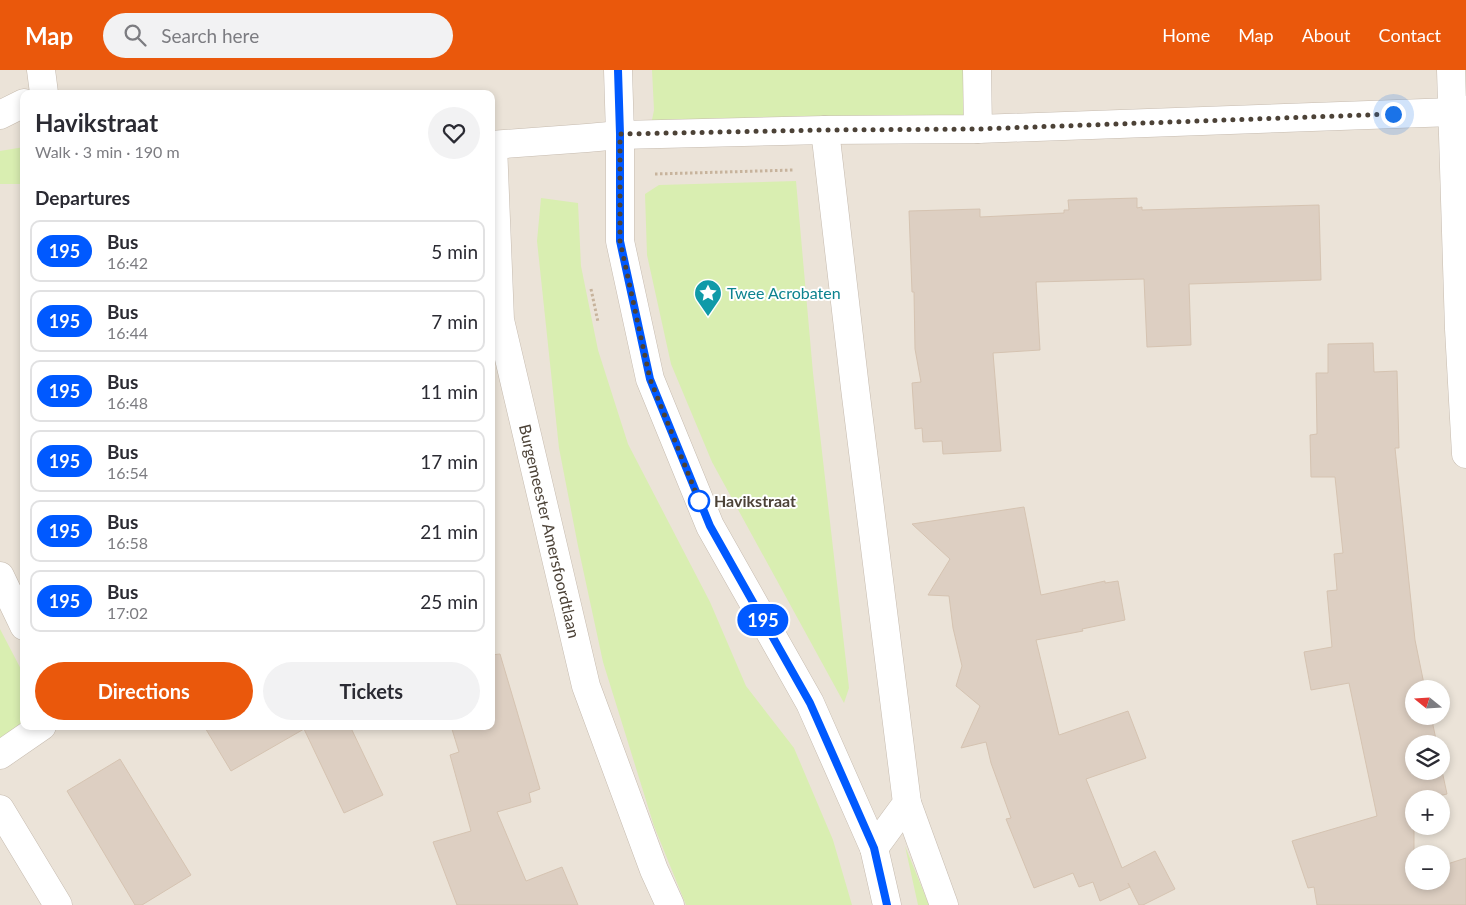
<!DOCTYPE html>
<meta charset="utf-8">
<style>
body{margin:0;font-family:Lato,sans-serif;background:#f2f2f3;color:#2b2b33;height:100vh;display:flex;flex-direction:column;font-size:19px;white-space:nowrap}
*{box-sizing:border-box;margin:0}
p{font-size:16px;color:#7c7c81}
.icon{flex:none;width:28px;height:28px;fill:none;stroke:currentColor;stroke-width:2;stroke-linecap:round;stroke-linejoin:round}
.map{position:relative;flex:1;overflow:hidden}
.sheet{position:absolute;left:20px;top:20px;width:475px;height:640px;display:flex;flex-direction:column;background:#fff;border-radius:10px;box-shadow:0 2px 8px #0003}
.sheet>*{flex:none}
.badge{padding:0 10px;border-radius:16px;font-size:18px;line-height:32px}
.needle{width:32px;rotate:288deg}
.fabs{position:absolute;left:1405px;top:610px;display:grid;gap:10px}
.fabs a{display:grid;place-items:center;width:45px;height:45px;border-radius:50%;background:#fff;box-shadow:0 2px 8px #0003;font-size:25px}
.you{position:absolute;width:25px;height:25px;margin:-12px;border:4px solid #fff;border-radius:50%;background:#1a73e8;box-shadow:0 0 0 8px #1a73e833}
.map>.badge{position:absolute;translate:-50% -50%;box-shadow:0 0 0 2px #fff}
h2{padding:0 15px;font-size:19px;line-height:45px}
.round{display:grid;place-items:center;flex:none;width:52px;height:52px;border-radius:26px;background:#f2f2f3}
.headline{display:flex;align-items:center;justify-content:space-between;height:85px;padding:0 15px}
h1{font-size:24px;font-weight:700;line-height:38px}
.primary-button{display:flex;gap:10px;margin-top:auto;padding:10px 15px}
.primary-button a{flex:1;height:58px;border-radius:30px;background:#ea580c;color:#fff;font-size:20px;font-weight:700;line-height:58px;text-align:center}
.primary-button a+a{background:#f2f2f3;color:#2b2b33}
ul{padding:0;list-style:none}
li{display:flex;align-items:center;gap:15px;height:62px;margin:0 10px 8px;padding:0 5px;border:2px solid #e1e1e2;border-radius:10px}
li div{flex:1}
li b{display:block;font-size:19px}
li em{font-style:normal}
li .badge{min-width:55px;font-weight:700;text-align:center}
header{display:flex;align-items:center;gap:30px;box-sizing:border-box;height:70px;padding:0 25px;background:#ea580c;color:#fff}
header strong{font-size:24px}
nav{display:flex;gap:28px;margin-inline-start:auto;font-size:18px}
.search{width:350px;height:45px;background:#f2f2f3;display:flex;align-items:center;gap:12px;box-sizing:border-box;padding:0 18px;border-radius:28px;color:#7c7c81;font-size:19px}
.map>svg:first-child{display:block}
.residential{fill:#ebe3d8;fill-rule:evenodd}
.green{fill:#d9eeb1}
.building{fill:#ddcfc2;stroke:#d5c3b1}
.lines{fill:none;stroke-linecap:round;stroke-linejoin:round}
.minor-casing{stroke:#c6bbaf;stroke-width:29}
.path{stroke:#c7b39c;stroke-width:3;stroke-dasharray:2.5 2.5;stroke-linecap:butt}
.minor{stroke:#fff;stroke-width:28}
.line-casing{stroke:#fff;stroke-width:11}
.line{stroke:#0059ff;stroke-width:8}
.walk{stroke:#4c4237;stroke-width:5;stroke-dasharray:0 9}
.stop-dot{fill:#fff;stroke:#0059ff;stroke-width:2.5}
.labels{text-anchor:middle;stroke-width:4;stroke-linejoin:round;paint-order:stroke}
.culture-label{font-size:16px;fill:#0d838f;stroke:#fff;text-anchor:start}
.stop-label{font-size:16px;font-weight:bold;fill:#4c4237;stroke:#fff;text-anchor:start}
.street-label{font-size:16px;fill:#4c4237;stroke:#fff}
</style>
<header>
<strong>Map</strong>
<div class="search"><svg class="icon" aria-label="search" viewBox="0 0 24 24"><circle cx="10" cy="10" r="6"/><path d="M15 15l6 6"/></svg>Search here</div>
<nav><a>Home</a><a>Map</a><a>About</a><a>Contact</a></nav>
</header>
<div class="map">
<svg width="1466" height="835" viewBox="0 0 1466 835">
<rect width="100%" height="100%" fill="#f7f2eb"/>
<path class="residential" d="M0,0H1466V835H0ZM24,24H491V656H24ZM1414,619H1441V646H1414ZM1414,674H1441V701H1414ZM1414,729H1441V756H1414ZM1414,784H1441V811H1414Z"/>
<path class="green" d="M652,0H965L967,49L680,52L652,50L654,40Z
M24,77V114H0V81Z
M796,111L813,303L849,618L844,633L712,392L671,294L647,185L645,124L659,115Z
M541,128L578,133L581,196L598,280L628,374L710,532L746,616L794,678L833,770L852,835H686L654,756L603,592L578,476L559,378L537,171Z
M0,559L24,605V656L0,671Z
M905,776L929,835H918Z"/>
<path class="building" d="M1137,128V138L1142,137V140L1319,135L1321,210L1189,214L1191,275L1147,277L1144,209L1036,212L1040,280L993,283L1001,381L943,384L942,371L923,372L922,358L915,359L912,313L921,312L915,279L914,222H912L909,141L980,139V147L1064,143V140H1069L1068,130Z
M1373,273L1374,302L1397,301L1399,378H1395L1415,570L1425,619H1414V646H1431L1437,674H1414V701H1441V696L1447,724L1425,729H1414V811H1441V796L1466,788V835H1317L1314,817L1308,818L1292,771L1377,746L1349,613L1311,620L1304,582L1332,577L1327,521L1337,520L1334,484L1343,483L1335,407H1311L1310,365L1317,364L1316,303H1328V274Z
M1024,437L1041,525L1105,511V513L1118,511L1125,550L1082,559L1083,561L1036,570L1059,665L1128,641L1146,688L1086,709L1122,798L1155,781L1175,819L1143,835H1139L1128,813L1130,817L1100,831L1093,812L1079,817L1073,803L1034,818L1006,749L1011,748L991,693L986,672L961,678L980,636L956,616L962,596L953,558L949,526L928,525L950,489L912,454Z
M500,584L540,719L529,723L531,732L497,742L526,811L562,797L578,835H457L433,772L471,761L450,685L459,682L451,656H491V585Z
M204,656H350L383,725L344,743L304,659L231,701Z
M120,689L191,805L142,835H135L67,721Z"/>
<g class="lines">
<g class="minor-casing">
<g id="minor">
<path d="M41,0L44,23"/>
<path d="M618,0L620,65V171L650,309L710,456L810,633L874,778L887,835"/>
<path d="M977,0L978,59"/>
<path d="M1451,0L1459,259L1466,384"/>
<path d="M0,45L24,33"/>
<path d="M825,60L855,318L907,733L874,778"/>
<path d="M491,75L587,68L620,65L825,60L978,59L1453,42L1466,40"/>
<path id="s1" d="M493,75L500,250L586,616L654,800L670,835"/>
<path d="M0,506L24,556"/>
<path d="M0,685L42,656"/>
<path d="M907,733L944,835"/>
<path d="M0,739L58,835"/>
</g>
</g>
<path class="path" d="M655,104L794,100
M591,219L598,252"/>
<use href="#minor" class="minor"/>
</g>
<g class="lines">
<g class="line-casing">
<path id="line" d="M618,0L620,64V171L650,309L710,456L810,633L874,778L887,835"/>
</g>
<use href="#line" class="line"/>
<path class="walk" d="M699,431L702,438L650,309L620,171V64L825,60L978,59L1393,44"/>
</g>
<defs>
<g id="sight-pin" transform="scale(1.4375)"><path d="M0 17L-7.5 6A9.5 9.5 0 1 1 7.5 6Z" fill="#0f9aa8" stroke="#fff"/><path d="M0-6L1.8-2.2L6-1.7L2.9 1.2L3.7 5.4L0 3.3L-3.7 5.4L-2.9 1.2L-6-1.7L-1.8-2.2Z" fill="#fff"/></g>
</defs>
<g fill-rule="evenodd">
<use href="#sight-pin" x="708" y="223"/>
</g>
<circle class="stop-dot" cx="699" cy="431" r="10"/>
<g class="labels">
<g class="culture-label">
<text x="727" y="229">Twee Acrobaten</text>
</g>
<g class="stop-label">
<text x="714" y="437">Havikstraat</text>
</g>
<g class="street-label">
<text dy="6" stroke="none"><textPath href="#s1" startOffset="392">Burgemeester Amersfoordtlaan</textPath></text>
</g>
</g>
</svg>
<div class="fabs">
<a><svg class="needle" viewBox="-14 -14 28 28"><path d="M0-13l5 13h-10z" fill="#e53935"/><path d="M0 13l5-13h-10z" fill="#7c7c81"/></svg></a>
<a><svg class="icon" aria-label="layers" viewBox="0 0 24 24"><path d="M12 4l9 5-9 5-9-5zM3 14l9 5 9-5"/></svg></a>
<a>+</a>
<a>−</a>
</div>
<div class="you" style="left:1393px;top:44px"></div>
<b class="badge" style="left:763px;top:550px;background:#0059ff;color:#fff">195</b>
<section class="sheet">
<div class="headline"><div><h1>Havikstraat</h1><p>Walk · 3 min · 190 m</p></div><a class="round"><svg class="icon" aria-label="heart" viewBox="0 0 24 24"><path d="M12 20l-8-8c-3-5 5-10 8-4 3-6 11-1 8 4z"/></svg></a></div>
<h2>Departures</h2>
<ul>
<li><span class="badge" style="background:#0059ff;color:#fff">195</span><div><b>Bus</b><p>16:42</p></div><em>5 min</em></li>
<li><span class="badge" style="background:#0059ff;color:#fff">195</span><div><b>Bus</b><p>16:44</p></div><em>7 min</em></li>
<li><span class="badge" style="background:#0059ff;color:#fff">195</span><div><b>Bus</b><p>16:48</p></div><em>11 min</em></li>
<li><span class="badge" style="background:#0059ff;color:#fff">195</span><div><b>Bus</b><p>16:54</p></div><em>17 min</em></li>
<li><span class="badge" style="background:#0059ff;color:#fff">195</span><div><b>Bus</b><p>16:58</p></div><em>21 min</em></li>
<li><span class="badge" style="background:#0059ff;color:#fff">195</span><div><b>Bus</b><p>17:02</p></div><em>25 min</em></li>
</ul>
<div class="primary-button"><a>Directions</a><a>Tickets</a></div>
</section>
</div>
